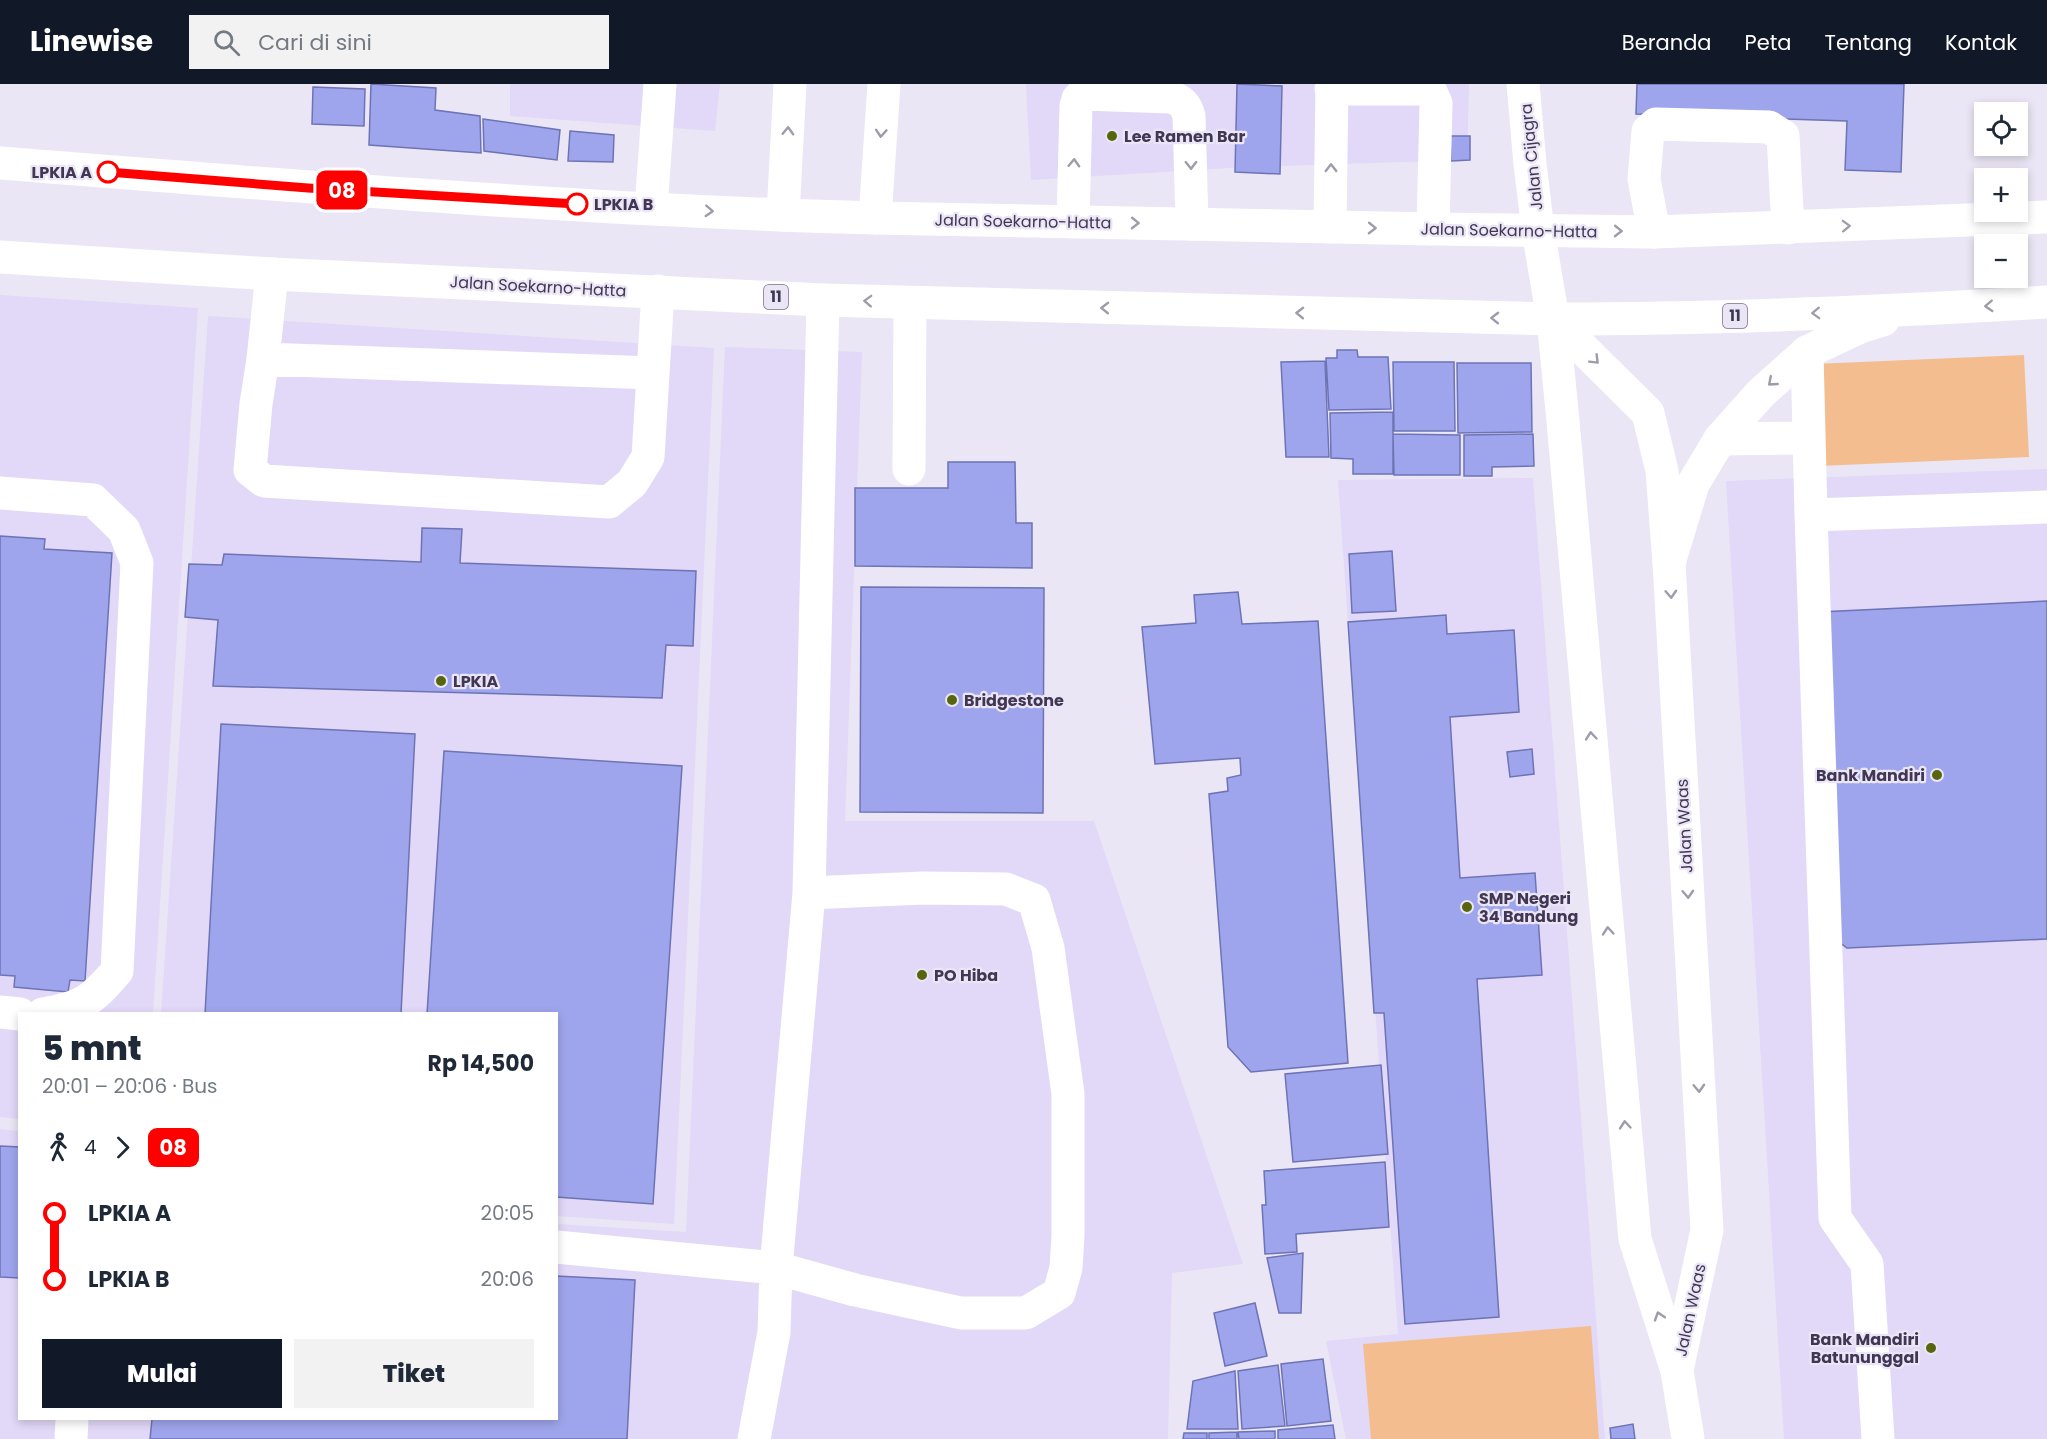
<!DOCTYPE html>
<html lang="id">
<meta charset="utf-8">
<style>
body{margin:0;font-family:Poppins,sans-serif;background:#f2f2f3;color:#1f2937;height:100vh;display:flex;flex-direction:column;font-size:22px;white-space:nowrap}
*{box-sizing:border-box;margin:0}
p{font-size:20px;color:#747a83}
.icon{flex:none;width:33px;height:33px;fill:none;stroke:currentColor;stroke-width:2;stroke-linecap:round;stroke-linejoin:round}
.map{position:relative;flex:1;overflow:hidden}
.panel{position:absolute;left:18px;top:928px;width:540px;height:408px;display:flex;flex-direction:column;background:#fff;border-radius:0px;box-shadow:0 3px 9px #0003}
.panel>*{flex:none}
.badge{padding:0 12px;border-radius:9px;font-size:21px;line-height:39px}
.buttons{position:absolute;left:1974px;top:18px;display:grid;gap:12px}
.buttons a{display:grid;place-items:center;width:54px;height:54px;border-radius:0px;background:#fff;box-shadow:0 3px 9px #0003;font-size:30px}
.map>.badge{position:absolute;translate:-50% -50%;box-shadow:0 0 0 3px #fff}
.legs{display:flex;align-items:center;gap:9px;height:66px;padding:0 24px;font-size:20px}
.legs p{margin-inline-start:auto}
.head{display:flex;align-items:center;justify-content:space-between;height:102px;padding:0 24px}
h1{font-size:33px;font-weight:800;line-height:45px}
.cta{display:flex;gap:12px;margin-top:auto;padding:12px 24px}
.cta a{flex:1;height:69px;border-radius:0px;background:#111827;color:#fff;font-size:24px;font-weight:800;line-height:69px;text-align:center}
.cta a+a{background:#f2f2f3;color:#1f2937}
ul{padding:0 24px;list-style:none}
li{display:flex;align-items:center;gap:21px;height:66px;font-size:22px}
li i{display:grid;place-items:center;width:9px;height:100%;margin:0 8px;background:currentColor}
li i::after{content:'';width:15px;height:15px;margin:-8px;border:4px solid;border-radius:50%;background:#fff}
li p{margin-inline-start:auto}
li:first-child i{background:linear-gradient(#0000 50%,currentColor 0)}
li:last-child i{background:linear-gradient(currentColor 50%,#0000 0)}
header{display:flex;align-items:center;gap:36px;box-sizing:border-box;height:84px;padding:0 30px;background:#111827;color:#fff}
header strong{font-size:28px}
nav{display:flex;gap:33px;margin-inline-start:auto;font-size:21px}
.search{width:420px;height:54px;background:#f2f2f3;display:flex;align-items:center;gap:15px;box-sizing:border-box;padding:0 21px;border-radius:0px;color:#747a83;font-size:22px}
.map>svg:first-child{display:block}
.built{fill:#e2d8f8}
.green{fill:#f4bd90}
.building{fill:#9fa5ec;stroke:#6e73b5;stroke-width:1.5}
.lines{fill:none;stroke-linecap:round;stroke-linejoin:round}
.minor{stroke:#fff;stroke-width:33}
.highway{stroke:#fff;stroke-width:33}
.oneway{stroke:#a09baa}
.line-1-casing{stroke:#fff;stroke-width:14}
.line-1{stroke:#f00;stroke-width:9}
.poi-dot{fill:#57660e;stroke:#eae6f5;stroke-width:2}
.stop-1-dot{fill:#fff;stroke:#f00;stroke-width:3}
.labels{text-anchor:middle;stroke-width:4.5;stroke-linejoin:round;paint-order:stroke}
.shield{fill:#eae6f5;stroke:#746c84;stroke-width:1.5}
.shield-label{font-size:15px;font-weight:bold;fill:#413754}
.poi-label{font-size:16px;font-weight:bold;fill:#413754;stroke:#eae6f5;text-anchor:start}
.street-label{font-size:16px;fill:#413754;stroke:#eae6f5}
.stop-label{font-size:16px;font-weight:bold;fill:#413754;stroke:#eae6f5;text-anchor:end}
</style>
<header>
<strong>Linewise</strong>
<div class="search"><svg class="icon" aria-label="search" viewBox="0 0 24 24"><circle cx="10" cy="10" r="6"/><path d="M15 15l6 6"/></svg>Cari di sini</div>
<nav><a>Beranda</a><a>Peta</a><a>Tentang</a><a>Kontak</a></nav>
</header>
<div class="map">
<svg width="2047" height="1355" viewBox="0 0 2047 1355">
<rect width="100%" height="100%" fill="#eae6f5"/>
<path class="built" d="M510,0H720L715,47L510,32Z
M1026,0H1265L1263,82L1031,96Z
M1278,0H1469L1467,76L1276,82Z
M0,211L198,224L153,930H20L19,1035L0,1033Z
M208,232L714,264L674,1140L557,1132L556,930H161Z
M725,263L862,268L845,737H1094L1243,1180L1172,1189L1168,1355H0V1045L19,1047L20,1335H556L557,1140L686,1148Z
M2047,385V1355H1784L1726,397Z
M1533,394L1605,1355H1346L1326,1257L1398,1250L1338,396Z"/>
<path class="green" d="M2024,271L2029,373L1819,382L1814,280Z
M1591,1242L1599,1355H1371L1363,1260Z"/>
<path class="building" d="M371,0L436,4L435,26L480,32L481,69L369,61Z
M1237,0L1282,2L1280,90L1235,88Z
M1637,0H1904L1901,88L1845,86L1847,37L1636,30Z
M313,3L365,5L364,42L312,40Z
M483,35L560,46L557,76L484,67Z
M570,47L614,51L613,78L568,77Z
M1450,52H1470V76L1451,77Z
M1337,266H1357L1358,273H1388L1391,325L1329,326L1326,274H1337Z
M1325,277L1329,373H1286L1281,278Z
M1393,278H1454L1455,347H1394Z
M1457,279H1531L1532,348L1458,349Z
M1393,328V390H1353V375L1331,374L1330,329Z
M1393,350L1460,351V391H1394Z
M1533,350L1534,382L1492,383V392H1464V351Z
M948,378H1015L1016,439H1032V484L855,482V404H948Z
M422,444L462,445L460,479L696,487L693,562L666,561L662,614L213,602L218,536L185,533L189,480L222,481L224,470L421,478Z
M0,452L45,455L44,465L112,469L85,897L70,896L68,908L14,903L15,892L0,891Z
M1392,467L1396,527L1352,529L1349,470Z
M861,503L1044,504L1043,729L860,728Z
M1238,508L1242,540L1318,537L1348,979L1251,988L1228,963L1209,710L1228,707L1227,694L1241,691L1240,674L1155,680L1142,543L1196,539L1194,511Z
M2047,517V855L1847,864L1834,854L1819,528Z
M1446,531L1447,550L1514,546L1519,628L1450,633L1460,794L1535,789L1542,891L1477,895L1499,1233L1405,1240L1384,929H1374L1348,538Z
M221,640L415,650L401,930H205Z
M1532,665L1534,690L1510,693L1507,668Z
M444,667L682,682L653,1120L556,1113V930H427Z
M1381,981L1388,1070L1293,1078L1285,990Z
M0,1062L20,1063V1194L0,1193Z
M1385,1078L1389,1143L1296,1150L1297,1168L1265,1170L1262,1121H1266L1264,1087Z
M1303,1169L1301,1229H1279L1267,1174Z
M556,1192L635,1196L627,1355H150L152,1335H556Z
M1255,1219L1267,1272L1225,1282L1214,1229Z
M1323,1275L1331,1337L1287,1342L1281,1280Z
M1278,1281L1285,1342L1242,1345L1238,1287Z
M1235,1287L1238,1345H1187L1193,1297Z
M1633,1340L1635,1355H1611L1610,1344Z
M1333,1341L1335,1355H1278V1346Z
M1275,1347V1355H1239L1238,1348Z
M1237,1348V1355H1209V1349Z
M1184,1349H1207V1355H1183Z"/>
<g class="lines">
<path class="minor" d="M1523,0L1530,80L1538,146L1553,235L1563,337L1635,1155L1677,1287L1688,1355
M1331,5H1423L1431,8L1436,19L1433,145
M651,124L660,0
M783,131L790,0
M875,134L884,0
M1073,138L1076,22L1078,15L1083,10L1171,13C1182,17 1186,21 1189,32L1192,140
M1330,143L1332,0
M1654,148L1644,95L1648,47L1656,40L1769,43L1783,52L1788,144
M1553,235L1648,329L1662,387L1669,479L1707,1146L1677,1286
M1807,268L1811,431L2047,423
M263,275L272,190
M653,289L263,275L256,320L250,386L264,397L609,418L632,399L648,373L658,207
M1720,355L1809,354
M909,385L910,219
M0,409L93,416L124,446L137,479L117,887C91,917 83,923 43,930
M1811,431L1835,1134L1867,1180L1878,1355
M0,928L20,930
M556,1163L776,1184L855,1206L961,1229H1026L1059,1209L1066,1184L1068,1152V1010L1048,864L1034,816L1006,805L923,804L809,809
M71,1355L72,1335
M754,1355L774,1248L776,1184L809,809L823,216"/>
<path class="highway" d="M0,79C291,102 583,126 875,134L1433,145L1654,148L2047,133
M0,173L272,190L823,216L1553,235C1718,235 1883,228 2047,218
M1669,479L1693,400L1720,355L1761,309L1807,268L1860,243L1883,236"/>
</g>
<defs><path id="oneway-chevron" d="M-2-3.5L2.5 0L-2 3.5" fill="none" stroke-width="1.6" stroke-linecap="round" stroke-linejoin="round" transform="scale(1.5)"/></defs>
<g class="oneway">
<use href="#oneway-chevron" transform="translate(788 47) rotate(-88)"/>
<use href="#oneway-chevron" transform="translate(881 49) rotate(94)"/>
<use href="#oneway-chevron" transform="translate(1074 79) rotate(-88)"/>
<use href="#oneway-chevron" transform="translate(1191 81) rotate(89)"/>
<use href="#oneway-chevron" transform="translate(1331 84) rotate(-90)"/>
<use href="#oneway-chevron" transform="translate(709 127) rotate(3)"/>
<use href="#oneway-chevron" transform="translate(1135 139) rotate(1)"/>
<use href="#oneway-chevron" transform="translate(1846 142) rotate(-2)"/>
<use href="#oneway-chevron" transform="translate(1372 144) rotate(1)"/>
<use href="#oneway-chevron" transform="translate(1618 147) rotate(1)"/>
<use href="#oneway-chevron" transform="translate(868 217) rotate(-178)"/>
<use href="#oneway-chevron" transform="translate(1989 222) rotate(177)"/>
<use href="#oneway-chevron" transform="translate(1105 224) rotate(-179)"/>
<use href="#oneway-chevron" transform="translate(1300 229) rotate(-179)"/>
<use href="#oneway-chevron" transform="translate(1816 229) rotate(178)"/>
<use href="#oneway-chevron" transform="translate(1495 234) rotate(-179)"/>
<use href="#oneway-chevron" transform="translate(1595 276) rotate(45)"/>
<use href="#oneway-chevron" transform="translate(1772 298) rotate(139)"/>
<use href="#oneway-chevron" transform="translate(1671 510) rotate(87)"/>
<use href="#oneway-chevron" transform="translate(1591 652) rotate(-95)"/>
<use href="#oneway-chevron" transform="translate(1688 810) rotate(87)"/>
<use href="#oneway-chevron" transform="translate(1608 847) rotate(-95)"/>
<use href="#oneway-chevron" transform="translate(1699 1004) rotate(87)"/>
<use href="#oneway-chevron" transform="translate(1625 1041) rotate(-95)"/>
<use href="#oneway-chevron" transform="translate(1659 1232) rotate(-108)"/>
</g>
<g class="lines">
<g class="line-1-casing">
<path id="line-1" d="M108,88L308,104L577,120"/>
</g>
<use href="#line-1" class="line-1"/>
</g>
<g class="poi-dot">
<circle cx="1112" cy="52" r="6"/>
<circle cx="441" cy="597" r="6"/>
<circle cx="952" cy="616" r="6"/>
<circle cx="1937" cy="691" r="6"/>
<circle cx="1467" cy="823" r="6"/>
<circle cx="922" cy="891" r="6"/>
<circle cx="1931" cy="1264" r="6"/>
</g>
<g class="stop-1-dot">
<circle cx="108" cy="88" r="10"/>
<circle cx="577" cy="120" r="10"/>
</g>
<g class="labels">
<g class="shield">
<rect x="764" y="201" width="24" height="24" rx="4.5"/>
<rect x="1723" y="220" width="24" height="24" rx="4.5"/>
</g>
<g class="shield-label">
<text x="776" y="218">11</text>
<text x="1735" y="237">11</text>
</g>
<g class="poi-label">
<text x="1124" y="58">Lee Ramen Bar</text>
<text x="453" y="603">LPKIA</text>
<text x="964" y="622">Bridgestone</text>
<text x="1925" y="697" text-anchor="end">Bank Mandiri</text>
<text x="1479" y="820">SMP Negeri<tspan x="1479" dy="18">34 Bandung</tspan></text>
<text x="934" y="897">PO Hiba</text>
<text x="1919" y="1261" text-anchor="end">Bank Mandiri<tspan x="1919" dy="18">Batununggal</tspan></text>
</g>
<g class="street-label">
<text transform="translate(1531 73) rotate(-96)" y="6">Jalan Cijagra</text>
<text transform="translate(1023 137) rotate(1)" y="6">Jalan Soekarno-Hatta</text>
<text transform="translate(1509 146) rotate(1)" y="6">Jalan Soekarno-Hatta</text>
<text transform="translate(538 202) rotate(3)" y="6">Jalan Soekarno-Hatta</text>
<text transform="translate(1684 742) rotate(-93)" y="6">Jalan Waas</text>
<text transform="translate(1690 1226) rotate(-78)" y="6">Jalan Waas</text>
</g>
<g class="stop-label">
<text x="92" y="94">LPKIA A</text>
<text x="594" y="126" text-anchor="start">LPKIA B</text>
</g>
</g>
</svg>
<div class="buttons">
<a><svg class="icon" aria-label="locate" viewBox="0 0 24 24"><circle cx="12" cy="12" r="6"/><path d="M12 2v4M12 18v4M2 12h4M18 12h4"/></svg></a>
<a>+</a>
<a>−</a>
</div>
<b class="badge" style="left:342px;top:106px;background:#f00;color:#fff">08</b>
<section class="panel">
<div class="head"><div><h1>5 mnt</h1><p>20:01 – 20:06 · Bus</p></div><b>Rp 14,500</b></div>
<div class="legs"><svg class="icon" aria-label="walk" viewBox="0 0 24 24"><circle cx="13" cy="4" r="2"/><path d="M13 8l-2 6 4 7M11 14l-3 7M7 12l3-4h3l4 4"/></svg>4<svg class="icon" aria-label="forward" viewBox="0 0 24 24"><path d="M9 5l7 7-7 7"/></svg><b class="badge" style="background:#f00;color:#fff">08</b></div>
<ul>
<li><i style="color:#f00"></i><b>LPKIA A</b><p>20:05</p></li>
<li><i style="color:#f00"></i><b>LPKIA B</b><p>20:06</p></li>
</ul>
<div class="cta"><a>Mulai</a><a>Tiket</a></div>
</section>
</div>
